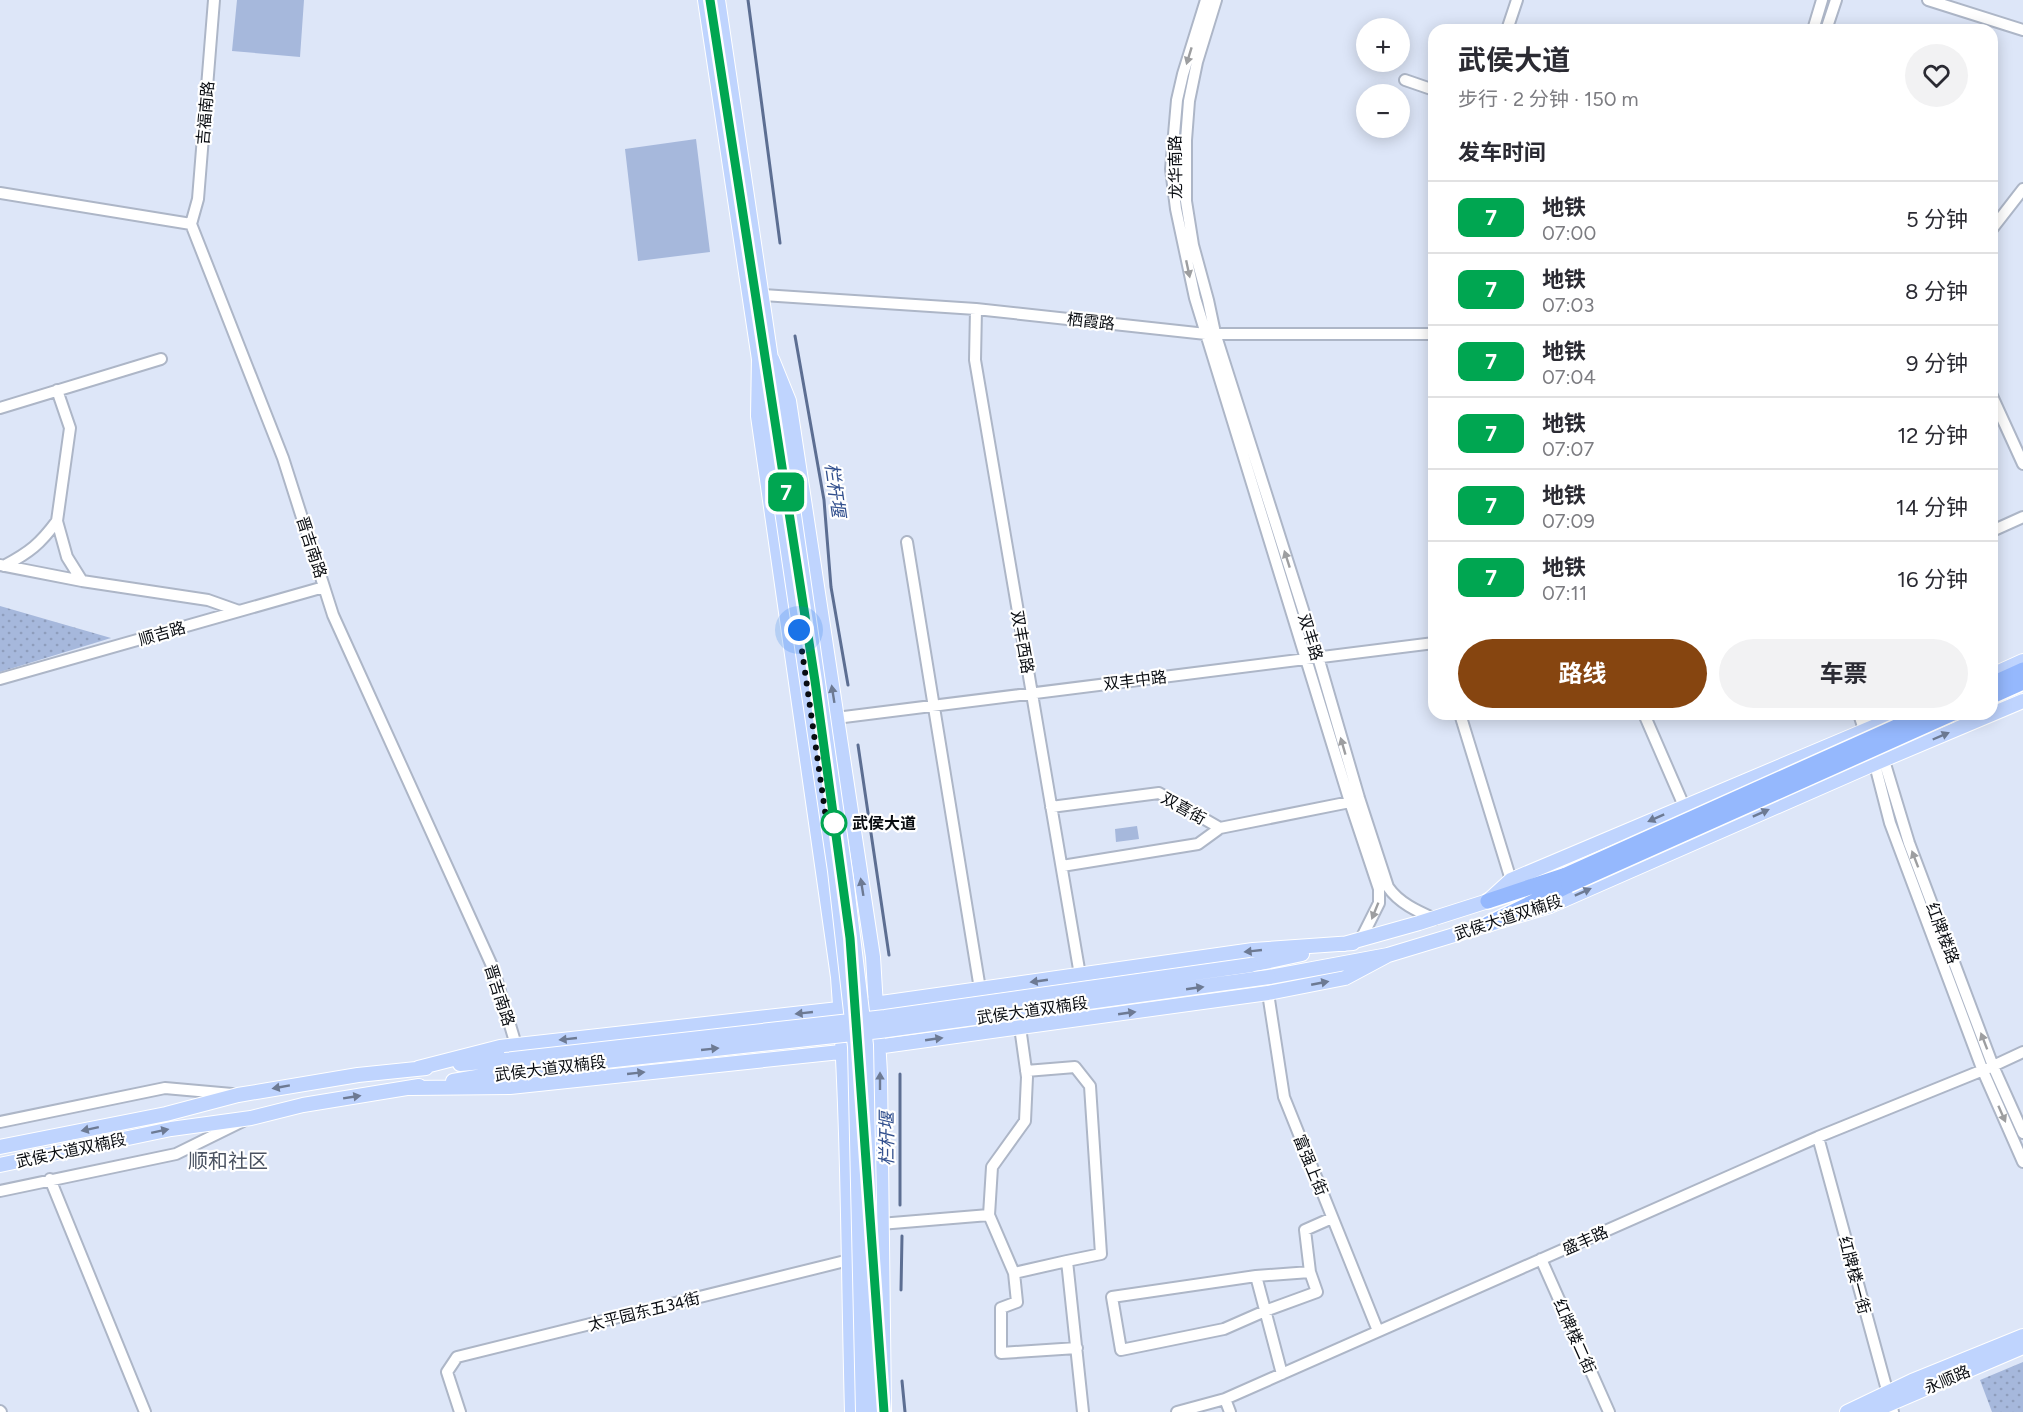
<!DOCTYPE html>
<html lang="zh">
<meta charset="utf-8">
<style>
body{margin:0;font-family:Figtree,"Noto Sans SC",sans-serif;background:#f2f2f3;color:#2b2b33;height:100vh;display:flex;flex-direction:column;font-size:22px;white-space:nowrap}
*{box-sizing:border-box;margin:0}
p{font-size:20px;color:#7c7c81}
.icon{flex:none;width:33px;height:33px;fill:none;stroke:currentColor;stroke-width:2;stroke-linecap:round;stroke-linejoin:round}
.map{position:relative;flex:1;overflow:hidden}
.side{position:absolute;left:1428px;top:24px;width:570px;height:696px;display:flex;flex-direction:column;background:#fff;border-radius:18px;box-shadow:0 3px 15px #0003}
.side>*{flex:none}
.badge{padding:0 12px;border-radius:9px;font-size:21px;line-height:39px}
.tools{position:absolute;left:1356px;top:18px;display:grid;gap:12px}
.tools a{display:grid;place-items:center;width:54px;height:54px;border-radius:50%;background:#fff;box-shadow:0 3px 15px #0003;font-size:30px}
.you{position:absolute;width:30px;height:30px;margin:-15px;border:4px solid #fff;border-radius:50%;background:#1a73e8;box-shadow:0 0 0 9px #1a73e833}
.map>.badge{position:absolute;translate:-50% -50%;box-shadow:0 0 0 3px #fff}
h2{padding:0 30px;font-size:22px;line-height:54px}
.round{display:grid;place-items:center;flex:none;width:63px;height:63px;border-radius:32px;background:#f2f2f3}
.headline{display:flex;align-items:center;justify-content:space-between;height:102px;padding:0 30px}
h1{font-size:28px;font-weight:700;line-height:45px}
.primary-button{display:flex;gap:12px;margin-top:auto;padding:12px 30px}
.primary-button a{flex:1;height:69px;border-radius:36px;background:#864510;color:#fff;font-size:24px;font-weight:700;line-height:69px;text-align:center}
.primary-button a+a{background:#f2f2f3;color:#2b2b33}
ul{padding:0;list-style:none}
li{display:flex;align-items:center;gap:18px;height:72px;padding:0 30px;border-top:2px solid #e1e1e2}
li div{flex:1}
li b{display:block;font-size:22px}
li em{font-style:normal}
li .badge{min-width:66px;font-weight:700;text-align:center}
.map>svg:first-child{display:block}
.green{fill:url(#green-dots)}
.pitch{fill:#a6b8dc}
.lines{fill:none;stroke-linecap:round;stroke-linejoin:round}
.stream{stroke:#5c6e92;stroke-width:3}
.minor-casing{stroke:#adb6c7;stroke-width:14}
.major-casing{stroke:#fff;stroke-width:16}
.highway-casing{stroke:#fff;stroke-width:18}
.minor{stroke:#fff;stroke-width:10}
.major{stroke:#bfd4fe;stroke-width:14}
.highway{stroke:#95b8fd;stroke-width:15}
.major-bridge-casing{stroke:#fff;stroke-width:16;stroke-linecap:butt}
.highway-bridge-casing{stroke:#fff;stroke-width:18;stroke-linecap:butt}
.major-bridge{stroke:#bfd4fe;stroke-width:14}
.highway-bridge{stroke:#95b8fd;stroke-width:15}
.oneway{fill:#9d9ea0}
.oneway2{fill:#6d7a93}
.line-casing{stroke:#fff;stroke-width:14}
.line{stroke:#00a651;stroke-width:9}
.walk{stroke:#090c11;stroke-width:6;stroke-dasharray:0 10.8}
.stop-dot{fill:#fff;stroke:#00a651;stroke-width:3}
.labels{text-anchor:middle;stroke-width:4.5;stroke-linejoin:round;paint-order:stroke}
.street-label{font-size:16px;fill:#090c11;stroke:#fff}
.stop-label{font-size:16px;font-weight:bold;fill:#090c11;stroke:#fff;text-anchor:start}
.water-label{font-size:18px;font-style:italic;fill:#32508e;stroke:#fff}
.quarter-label{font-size:20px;fill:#4b5362;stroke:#fff}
</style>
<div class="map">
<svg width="2023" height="1412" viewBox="0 0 2023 1412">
<defs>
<pattern id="green-dots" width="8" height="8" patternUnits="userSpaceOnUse" patternTransform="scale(1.5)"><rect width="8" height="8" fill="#a6b8dc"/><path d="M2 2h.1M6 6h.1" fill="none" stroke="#8e9dbc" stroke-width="1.8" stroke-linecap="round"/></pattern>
</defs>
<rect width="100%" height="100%" fill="#dde6f8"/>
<path class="green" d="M0,606L111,638L0,672Z
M2023,1362V1412H1992L1980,1380Z"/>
<path class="pitch" d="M237,0H304L300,57L232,51Z
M696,139L710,252L638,261L625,149Z
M1137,826L1139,839L1116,842L1115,829Z"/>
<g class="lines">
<path class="stream" d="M748,0L780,243
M795,336L824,500L831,587L848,685
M858,745L889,955
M900,1074V1205
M901,1290L902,1236
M902,1381L905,1412"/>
<g class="minor-casing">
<path id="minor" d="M1206,0L1183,74L1177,100L1171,169L1176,209L1195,298L1350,802L1379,889V903L1361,939
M1216,0L1197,62L1189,101L1186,140V201L1193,245L1208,300L1215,333L1318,657L1359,798L1388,887C1399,903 1417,911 1435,919
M1928,0L2023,30
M1507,30L1517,0
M1813,30L1822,0
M1826,30L1836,0
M1405,80L1434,90
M0,193L191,224
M191,224L283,458L333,615L493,968L516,1045
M191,224L198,199L214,0
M1992,229L2023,189
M754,296L763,295L976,309L1206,334H1434
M976,309L975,360L1080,975
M57,390L70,428L57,521L67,557L82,581
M1992,396L2023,464
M0,408L161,359
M1992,531L2023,517
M907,542L980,989
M0,565L82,581L208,600L239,611
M4,566C30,552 40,544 57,521
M0,679L324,587
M1460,714L1511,880
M1644,714L1684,806
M1859,714L1866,736
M1869,714L1876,734
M836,718L1434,643
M1882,754L1909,843L1993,1066L2023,1133
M1873,757L1890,823L1983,1071L2023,1162
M1051,807L1159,793L1220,828L1350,802
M1062,866L1198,844L1220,828
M1268,993L1284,1097L1378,1331
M1020,1027L1027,1077L1025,1121L992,1167L989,1215L1014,1273L1017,1302L1001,1308V1353L1077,1348
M1026,1071L1075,1067L1090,1086L1101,1254L1067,1261L1083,1412
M0,1122L165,1088L232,1094
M1818,1137L1893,1412
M50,1179L145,1412
M0,1191L176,1154L243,1121
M880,1224L989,1215
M1541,1259L1609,1412
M1310,1272L1305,1230L1332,1218
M1014,1273L1067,1261
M1256,1276L1310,1272L1317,1292L1265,1311L1224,1329L1121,1350L1112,1297L1256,1276L1282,1374
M1225,1399L1230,1412
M0,1411L1,1412
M460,1412L447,1372L457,1357L849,1260
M1177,1412L1225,1399L1818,1137L1993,1066L2023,1052"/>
</g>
<g class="major-casing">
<path id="major" d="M705,0L760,366
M718,0L792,501
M759,358L758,416L838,977C849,1122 848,1267 852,1412
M772,359L789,401L873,957L880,1073L884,1412
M764,391L781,504
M1992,675L2023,661
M1344,944L1419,923L1488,901L1511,880L1904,714
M1251,965L1302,954
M1269,977L1388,955L1550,906L1876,763L2023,701
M867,1005L1253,950L1353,943
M869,1048L1268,993L1345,978L1388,955
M460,1064L505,1060
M418,1068L500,1047L848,1008
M453,1081L506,1072
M410,1088L510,1087L850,1051
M0,1147L166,1114L238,1095L358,1075L426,1068
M0,1165L171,1129L251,1118L303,1105L419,1086
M1847,1412L1912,1381L2023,1336
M1871,1412L2023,1347"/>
</g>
<g class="highway-casing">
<path id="highway" d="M1992,684L2023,670
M1992,696L2023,682
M1488,901L1566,875
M1488,924L1569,885"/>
</g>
<use href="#minor" class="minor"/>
<use href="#major" class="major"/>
<use href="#highway" class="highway"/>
<g class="major-bridge-casing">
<path id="major-bridge" d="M792,501L846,878L866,1045L873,1412
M781,504L835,871L855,1047L863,1412
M505,1060L885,1017L1251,965
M506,1072L880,1031L1269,977"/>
</g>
<g class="highway-bridge-casing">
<path id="highway-bridge" d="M1566,875L1925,714
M1569,885L1951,714"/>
</g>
<use href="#major-bridge" class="major-bridge"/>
<use href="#highway-bridge" class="highway-bridge"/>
</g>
<defs><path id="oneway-solid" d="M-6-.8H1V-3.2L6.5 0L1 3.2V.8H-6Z" transform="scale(1.5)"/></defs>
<g class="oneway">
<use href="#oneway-solid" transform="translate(1189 56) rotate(107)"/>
<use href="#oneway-solid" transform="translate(1188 269) rotate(78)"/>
<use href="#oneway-solid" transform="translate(1287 559) rotate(-108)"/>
<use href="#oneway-solid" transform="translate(1343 746) rotate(-106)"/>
<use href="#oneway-solid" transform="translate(1915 859) rotate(-111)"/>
<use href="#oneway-solid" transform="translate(1375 911) rotate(112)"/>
<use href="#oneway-solid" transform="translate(1984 1041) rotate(-111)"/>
<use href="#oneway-solid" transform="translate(2002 1114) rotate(66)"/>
</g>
<g class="oneway2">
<use href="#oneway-solid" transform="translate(833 694) rotate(-99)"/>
<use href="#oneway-solid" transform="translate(1941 736) rotate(-23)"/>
<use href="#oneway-solid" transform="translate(1761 813) rotate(-24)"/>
<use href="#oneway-solid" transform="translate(1656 818) rotate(156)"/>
<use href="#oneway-solid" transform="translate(862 887) rotate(-99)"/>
<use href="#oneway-solid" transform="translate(1583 892) rotate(-24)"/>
<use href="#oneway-solid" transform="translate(1253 951) rotate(174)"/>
<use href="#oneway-solid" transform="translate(1039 981) rotate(172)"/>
<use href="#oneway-solid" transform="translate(1320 983) rotate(-11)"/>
<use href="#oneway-solid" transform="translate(1195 988) rotate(-8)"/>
<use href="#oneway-solid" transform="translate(804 1013) rotate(174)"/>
<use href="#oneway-solid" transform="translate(1127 1013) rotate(-8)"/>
<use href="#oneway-solid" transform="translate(568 1039) rotate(174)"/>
<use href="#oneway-solid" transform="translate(934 1039) rotate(-8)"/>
<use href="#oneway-solid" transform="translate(710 1049) rotate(-6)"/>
<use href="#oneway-solid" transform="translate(636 1073) rotate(-6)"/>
<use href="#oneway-solid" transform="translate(880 1081) rotate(-90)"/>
<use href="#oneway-solid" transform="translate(281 1087) rotate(170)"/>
<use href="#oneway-solid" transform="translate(352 1097) rotate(-9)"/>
<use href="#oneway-solid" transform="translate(90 1129) rotate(168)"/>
<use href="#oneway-solid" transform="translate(160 1131) rotate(-12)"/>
</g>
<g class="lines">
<g class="line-casing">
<path id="line" d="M710,0L815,681L850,938L884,1412"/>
</g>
<use href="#line" class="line"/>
<path class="walk" d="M799,630L826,818L834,823"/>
</g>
<circle class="stop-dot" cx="834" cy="823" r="12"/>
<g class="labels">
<g class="street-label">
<text transform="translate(205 113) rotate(-85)" y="6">吉福南路</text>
<text transform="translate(1175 167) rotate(-91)" y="6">龙华南路</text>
<text transform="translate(1091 321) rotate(6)" y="6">栖霞路</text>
<text transform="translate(312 547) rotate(72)" y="6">晋吉南路</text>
<text transform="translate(162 633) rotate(-16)" y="6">顺吉路</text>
<text transform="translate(1311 637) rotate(73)" y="6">双丰路</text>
<text transform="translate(1023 642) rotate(80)" y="6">双丰西路</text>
<text transform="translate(1135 680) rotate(-7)" y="6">双丰中路</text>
<text transform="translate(1184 808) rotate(29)" y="6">双喜街</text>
<text transform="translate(1508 917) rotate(-18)" y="6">武侯大道双楠段</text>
<text transform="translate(1943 933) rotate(69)" y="6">红牌楼路</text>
<text transform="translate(500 995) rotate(72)" y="6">晋吉南路</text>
<text transform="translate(1032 1010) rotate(-8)" y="6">武侯大道双楠段</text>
<text transform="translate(550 1068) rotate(-7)" y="6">武侯大道双楠段</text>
<text transform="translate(71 1150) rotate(-12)" y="6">武侯大道双楠段</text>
<text transform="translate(1311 1165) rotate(68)" y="6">富强上街</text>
<text transform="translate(1585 1240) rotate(-24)" y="6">盛丰路</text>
<text transform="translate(1855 1275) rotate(75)" y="6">红牌楼一街</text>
<text transform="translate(644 1311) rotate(-14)" y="6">太平园东五34街</text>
<text transform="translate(1575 1336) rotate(66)" y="6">红牌楼二街</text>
<text transform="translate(1947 1379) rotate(-23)" y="6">永顺路</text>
</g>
<g class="stop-label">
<text x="852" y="829">武侯大道</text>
</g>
<g class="water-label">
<text transform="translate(835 490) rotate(82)" y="6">栏杆堰</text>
<text transform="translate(887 1139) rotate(-90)" y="6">栏杆堰</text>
</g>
<g class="quarter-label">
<text x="228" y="1168">顺和社区</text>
</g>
</g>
</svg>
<div class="tools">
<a>+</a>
<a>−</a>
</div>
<div class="you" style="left:799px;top:630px"></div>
<b class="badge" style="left:786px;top:492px;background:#00a651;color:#fff">7</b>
<section class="side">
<div class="headline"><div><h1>武侯大道</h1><p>步行 · 2 分钟 · 150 m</p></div><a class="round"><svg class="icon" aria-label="heart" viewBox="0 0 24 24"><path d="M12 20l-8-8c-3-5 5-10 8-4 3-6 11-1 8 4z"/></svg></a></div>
<h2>发车时间</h2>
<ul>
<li><span class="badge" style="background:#00a651;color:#fff">7</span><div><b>地铁</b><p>07:00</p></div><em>5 分钟</em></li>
<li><span class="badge" style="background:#00a651;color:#fff">7</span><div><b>地铁</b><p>07:03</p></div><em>8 分钟</em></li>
<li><span class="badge" style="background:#00a651;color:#fff">7</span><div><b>地铁</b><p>07:04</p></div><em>9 分钟</em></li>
<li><span class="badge" style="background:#00a651;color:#fff">7</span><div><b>地铁</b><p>07:07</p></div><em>12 分钟</em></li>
<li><span class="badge" style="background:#00a651;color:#fff">7</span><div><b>地铁</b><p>07:09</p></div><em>14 分钟</em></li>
<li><span class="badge" style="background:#00a651;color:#fff">7</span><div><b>地铁</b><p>07:11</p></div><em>16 分钟</em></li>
</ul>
<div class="primary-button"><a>路线</a><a>车票</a></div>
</section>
</div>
